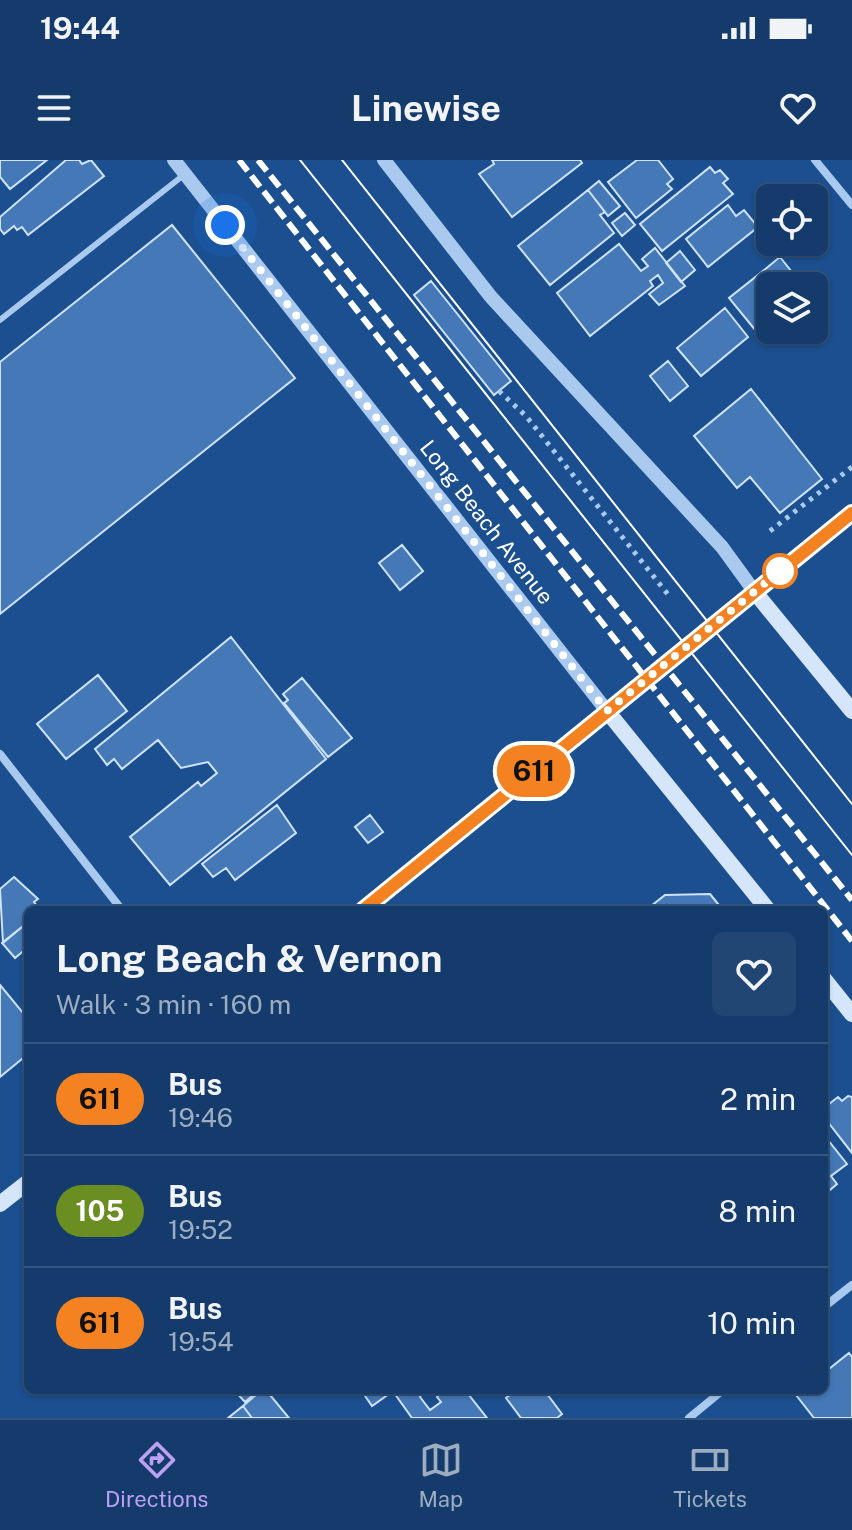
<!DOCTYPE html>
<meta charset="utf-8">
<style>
body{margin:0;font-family:"Public Sans",sans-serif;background:#214673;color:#f1f3f6;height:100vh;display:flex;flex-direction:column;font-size:30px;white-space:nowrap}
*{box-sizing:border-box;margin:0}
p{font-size:26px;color:#9dadc1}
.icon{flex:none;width:44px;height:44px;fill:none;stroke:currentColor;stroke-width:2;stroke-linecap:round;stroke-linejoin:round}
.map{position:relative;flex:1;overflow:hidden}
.side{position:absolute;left:24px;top:746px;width:804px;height:488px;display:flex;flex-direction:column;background:#143b6b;border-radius:12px;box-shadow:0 2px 6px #0004,0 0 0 2px #33557e}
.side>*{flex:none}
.badge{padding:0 16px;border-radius:26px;font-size:28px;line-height:52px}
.tools{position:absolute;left:756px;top:24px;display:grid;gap:16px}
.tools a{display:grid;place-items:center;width:72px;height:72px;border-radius:12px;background:#143b6b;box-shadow:0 2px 6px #0004,0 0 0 2px #33557e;font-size:40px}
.you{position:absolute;width:40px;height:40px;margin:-20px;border:6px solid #fff;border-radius:50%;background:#1a73e8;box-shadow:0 0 0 12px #1a73e833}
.map>.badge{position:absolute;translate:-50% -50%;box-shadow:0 0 0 4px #fff}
.round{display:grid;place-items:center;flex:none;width:84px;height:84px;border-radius:12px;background:#214673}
.head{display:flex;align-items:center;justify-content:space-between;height:136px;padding:0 32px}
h1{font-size:38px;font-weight:700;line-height:60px}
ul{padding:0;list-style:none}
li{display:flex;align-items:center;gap:24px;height:112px;padding:0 32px;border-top:2px solid #33557e}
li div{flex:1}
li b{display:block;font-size:30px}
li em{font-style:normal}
li .badge{min-width:88px;font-weight:700;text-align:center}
.status{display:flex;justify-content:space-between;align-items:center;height:56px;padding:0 40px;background:#143b6b;direction:ltr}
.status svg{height:22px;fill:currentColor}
header{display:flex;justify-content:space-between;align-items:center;height:104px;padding:0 32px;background:#143b6b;font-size:36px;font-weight:700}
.dock{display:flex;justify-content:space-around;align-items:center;height:112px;border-top:2px solid #33557e;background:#143b6b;font-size:22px;color:#9dadc1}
.dock a{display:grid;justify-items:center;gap:4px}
.dock .on{color:#bca0f2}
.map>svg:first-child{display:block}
.building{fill:#4478b7;stroke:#cfe3fa;stroke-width:2}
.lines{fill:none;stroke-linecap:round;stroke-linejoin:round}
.path{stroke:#a9c9ee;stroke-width:5;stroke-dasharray:4 6;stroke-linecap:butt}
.service{stroke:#a9c9ee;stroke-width:6}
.minor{stroke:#a9c9ee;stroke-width:8}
.tertiary{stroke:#a9c9ee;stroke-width:14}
.secondary{stroke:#d6e6fa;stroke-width:16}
.tram{stroke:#fff;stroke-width:2}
.rail{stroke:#fff;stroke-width:6;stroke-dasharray:14 6;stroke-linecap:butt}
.line-casing{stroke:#fff;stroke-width:18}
.line{stroke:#f58220;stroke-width:12}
.walk{stroke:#fff;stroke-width:8;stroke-dasharray:0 14.4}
.stop-dot{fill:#fff;stroke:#f58220;stroke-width:4}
.labels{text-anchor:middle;stroke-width:8;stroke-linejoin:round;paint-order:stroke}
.street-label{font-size:22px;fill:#fff;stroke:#1b4f8f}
</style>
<div class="status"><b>19:44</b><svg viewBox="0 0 49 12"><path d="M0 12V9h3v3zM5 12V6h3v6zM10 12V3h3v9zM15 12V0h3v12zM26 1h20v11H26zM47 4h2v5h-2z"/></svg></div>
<header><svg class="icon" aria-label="menu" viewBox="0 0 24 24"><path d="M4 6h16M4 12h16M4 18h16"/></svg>Linewise<svg class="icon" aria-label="heart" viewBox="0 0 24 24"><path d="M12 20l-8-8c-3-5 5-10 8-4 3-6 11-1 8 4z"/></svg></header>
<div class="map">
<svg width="852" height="1258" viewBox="0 0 852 1258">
<rect width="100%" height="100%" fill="#1b4f8f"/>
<path class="building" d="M0,0H47L10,29L0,17Z
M66,0H79L82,4L91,0L104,16L28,75L22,67L17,70L14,66L4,74L0,69V57Z
M580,0L582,3L512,57L479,14L494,4L492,0Z
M637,0H658L673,19L667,24L672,29L636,58L608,22Z
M710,7L715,13L720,10L728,19L723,23L733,34L662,91L640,64Z
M599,21L620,46L608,56L588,30Z
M588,30L605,52L600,55L614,73L550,125L518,86Z
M728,45L736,56L744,50L758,67L708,107L686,79Z
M625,53L635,65L622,76L612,63Z
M172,65L295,218L0,454V202Z
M619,84L641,111L648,106L642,99L655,88L685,126L659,145L649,134L663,123L658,115L650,121L653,126L590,176L557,133Z
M680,91L695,110L681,122L666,103Z
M780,97L803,126L770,129L758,115Z
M758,115L770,129V160L756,171L729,138Z
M431,121L511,221L494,235L414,135Z
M725,148L748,177L701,216L677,188Z
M668,201L688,226L670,241L650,216Z
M751,229L822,319L780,353L750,317L737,328L694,276Z
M402,385L423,411L400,430L379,403Z
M231,477L326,599L170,725L130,677L198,622L201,626L217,613L208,602L181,608L158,580L122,609L114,599L107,605L95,589Z
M98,515L127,551L66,599L37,564Z
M302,518L352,578L328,597L284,543L288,540L283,534Z
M277,645L296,673L235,720L226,708L213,717L202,704Z
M370,655L383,672L368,683L355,667Z
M14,717L38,739L34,742L40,750H28V762L3,783L0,729Z
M710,734L723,750H646L665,735Z
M28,762V787L15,798L2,783Z
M0,825L28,859V894L0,917Z
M848,936L852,937V993L824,957V948L838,937L842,941Z
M824,975L847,1004L831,1016L837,1024L824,1035Z
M849,1193L852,1197V1258H814L796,1235L802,1230H824V1213Z
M234,1230H259L245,1242Z
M262,1230H266L289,1258H252L243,1246Z
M361,1230H386L389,1234L372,1246Z
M392,1230H424L420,1237L430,1250L441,1242L437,1237L441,1233L438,1230H465L487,1258H412Z
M508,1230H544L562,1254L557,1258H521L506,1238L511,1234Z
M243,1246L252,1258H228Z"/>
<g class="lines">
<path class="path" d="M499,231L526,256L670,437
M770,371L852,307"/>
<path class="service" d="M0,160L185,14"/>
<path class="minor" d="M815,0L852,45
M0,594L122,750
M824,1147L852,1125
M689,1258L723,1230"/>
<path class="tertiary" d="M174,0L607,551
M384,0L491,137L722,387L754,431"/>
<path class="secondary" d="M754,431L852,551
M607,551L768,750
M363,750L852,353
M824,819L852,854
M0,1044L28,1022"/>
<path class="tram" d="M300,0L852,695
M342,0L852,644"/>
<path class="rail" d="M239,0L852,781
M258,0L852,740"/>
</g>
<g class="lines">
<g class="line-casing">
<path id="line" d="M363,750L852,353"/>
</g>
<use href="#line" class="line"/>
<path class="walk" d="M225,65L607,551L780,411"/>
</g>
<circle class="stop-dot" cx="780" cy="411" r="16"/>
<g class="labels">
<g class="street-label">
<text transform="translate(487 362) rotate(52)" y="8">Long Beach Avenue</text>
</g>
</g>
</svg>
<div class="tools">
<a><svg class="icon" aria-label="locate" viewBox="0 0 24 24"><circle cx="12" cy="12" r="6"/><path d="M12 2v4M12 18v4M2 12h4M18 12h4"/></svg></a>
<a><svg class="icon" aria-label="layers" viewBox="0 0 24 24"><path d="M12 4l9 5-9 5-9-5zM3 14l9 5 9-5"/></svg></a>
</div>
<div class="you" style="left:225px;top:65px"></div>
<b class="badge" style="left:534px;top:611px;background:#f58220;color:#111">611</b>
<section class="side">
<div class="head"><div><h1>Long Beach &amp; Vernon</h1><p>Walk · 3 min · 160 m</p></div><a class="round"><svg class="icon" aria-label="heart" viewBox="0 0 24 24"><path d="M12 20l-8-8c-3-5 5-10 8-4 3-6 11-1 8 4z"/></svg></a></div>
<ul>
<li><span class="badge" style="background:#f58220;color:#111">611</span><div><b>Bus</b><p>19:46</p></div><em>2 min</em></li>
<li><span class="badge" style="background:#6b8e23;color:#fff">105</span><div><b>Bus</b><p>19:52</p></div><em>8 min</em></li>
<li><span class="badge" style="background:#f58220;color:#111">611</span><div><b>Bus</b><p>19:54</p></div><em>10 min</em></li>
</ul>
</section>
</div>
<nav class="dock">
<a class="on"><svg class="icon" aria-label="directions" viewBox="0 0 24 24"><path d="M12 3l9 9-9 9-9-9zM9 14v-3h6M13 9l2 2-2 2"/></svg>Directions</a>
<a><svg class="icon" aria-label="map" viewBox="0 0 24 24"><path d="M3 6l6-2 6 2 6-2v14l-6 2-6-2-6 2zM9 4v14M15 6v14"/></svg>Map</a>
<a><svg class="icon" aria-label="tickets" viewBox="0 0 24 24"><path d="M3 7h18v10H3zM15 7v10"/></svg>Tickets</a>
</nav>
